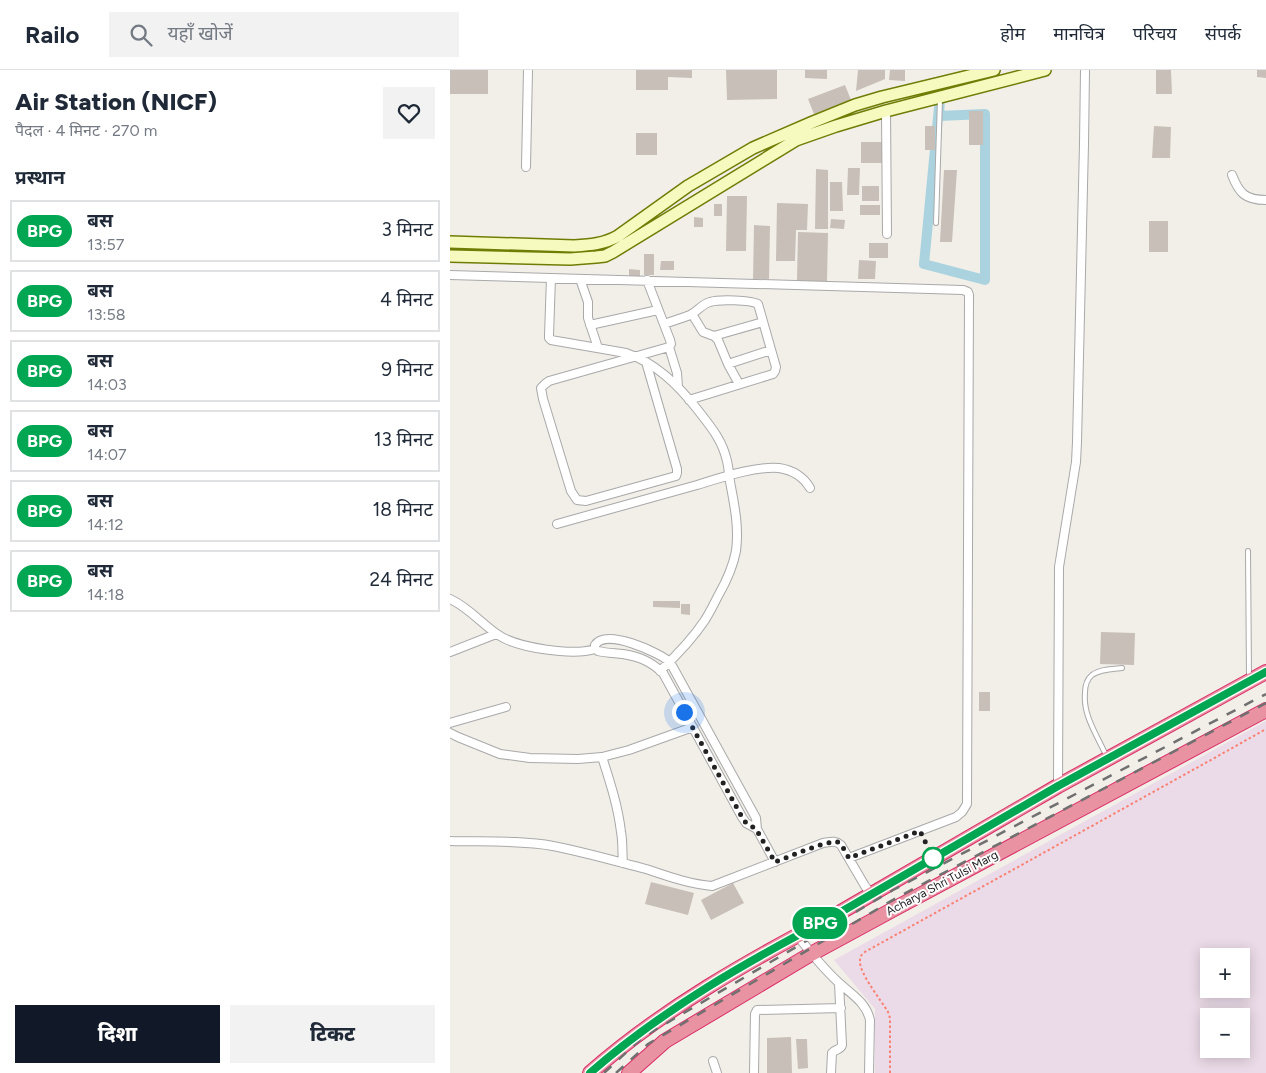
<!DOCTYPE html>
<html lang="hi">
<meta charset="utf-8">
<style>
body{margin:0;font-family:Figtree,"Noto Sans Devanagari",sans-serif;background:#f2f2f3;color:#1f2937;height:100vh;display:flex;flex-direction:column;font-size:19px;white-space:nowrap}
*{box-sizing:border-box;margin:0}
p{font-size:16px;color:#747a83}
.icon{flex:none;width:28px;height:28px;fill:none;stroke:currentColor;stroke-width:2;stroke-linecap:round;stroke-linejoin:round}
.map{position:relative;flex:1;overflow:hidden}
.side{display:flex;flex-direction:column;background:#fff;width:450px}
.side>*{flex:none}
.badge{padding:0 10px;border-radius:16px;font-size:18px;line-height:32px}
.buttons{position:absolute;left:750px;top:878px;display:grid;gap:10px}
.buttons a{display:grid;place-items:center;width:50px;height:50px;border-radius:0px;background:#fff;box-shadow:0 2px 12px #0003;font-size:25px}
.you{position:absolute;width:25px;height:25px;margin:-12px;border:4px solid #fff;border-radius:50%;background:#1a73e8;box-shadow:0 0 0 8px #1a73e833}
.map>.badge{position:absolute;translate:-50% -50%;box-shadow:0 0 0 2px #fff}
h2{padding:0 15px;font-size:19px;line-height:45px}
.round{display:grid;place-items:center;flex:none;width:52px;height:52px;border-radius:0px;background:#f2f2f3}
.headline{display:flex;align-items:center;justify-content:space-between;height:85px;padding:0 15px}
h1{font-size:24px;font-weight:800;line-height:38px}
.action{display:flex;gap:10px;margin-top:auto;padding:10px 15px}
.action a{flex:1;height:58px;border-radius:0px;background:#111827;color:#fff;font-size:20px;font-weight:800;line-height:58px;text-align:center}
.action a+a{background:#f2f2f3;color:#1f2937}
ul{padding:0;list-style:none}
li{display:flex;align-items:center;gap:15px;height:62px;margin:0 10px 8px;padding:0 5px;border:2px solid #e0e1e3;border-radius:0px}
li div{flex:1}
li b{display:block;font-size:19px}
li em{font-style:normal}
li .badge{min-width:55px;font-weight:700;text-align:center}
header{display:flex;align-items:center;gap:30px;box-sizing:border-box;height:70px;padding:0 25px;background:#fff;border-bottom:1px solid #e0e1e3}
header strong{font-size:24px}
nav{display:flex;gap:28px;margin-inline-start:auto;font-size:18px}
.search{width:350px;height:45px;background:#f2f2f3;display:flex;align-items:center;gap:12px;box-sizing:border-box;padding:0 18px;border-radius:0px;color:#747a83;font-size:19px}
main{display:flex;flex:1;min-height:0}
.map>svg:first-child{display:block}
.industrial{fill:#ebdbe8;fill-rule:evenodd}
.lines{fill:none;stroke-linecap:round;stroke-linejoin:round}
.canal{stroke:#aad3df;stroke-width:10}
.building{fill:#c7bfb8}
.lane-casing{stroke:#a9a9a9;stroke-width:6}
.street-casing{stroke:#a9a9a9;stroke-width:10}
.secondary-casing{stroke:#707d05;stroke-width:14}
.highway-casing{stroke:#dc2a67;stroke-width:16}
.path{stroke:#fa8072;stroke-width:2;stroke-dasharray:2.5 2.5;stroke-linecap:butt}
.lane{stroke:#fff;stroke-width:4}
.street{stroke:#fff;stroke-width:8}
.secondary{stroke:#f7fabf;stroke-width:11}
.highway{stroke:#e892a2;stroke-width:14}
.rail{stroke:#707070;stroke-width:2.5;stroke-dasharray:10 10;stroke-linecap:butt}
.line-casing{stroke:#fff;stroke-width:11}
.line{stroke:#00a651;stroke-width:8}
.walk{stroke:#222;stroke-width:5;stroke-dasharray:0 9}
.stop-dot{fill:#fff;stroke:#00a651;stroke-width:2.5}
.labels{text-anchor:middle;stroke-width:4;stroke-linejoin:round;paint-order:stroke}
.street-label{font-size:12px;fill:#222;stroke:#fff}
</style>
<header>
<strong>Railo</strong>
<div class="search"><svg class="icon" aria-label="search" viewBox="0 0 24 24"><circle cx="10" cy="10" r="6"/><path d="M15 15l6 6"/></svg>यहाँ खोजें</div>
<nav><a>होम</a><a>मानचित्र</a><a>परिचय</a><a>संपर्क</a></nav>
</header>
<main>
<section class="side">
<div class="headline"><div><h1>Air Station (NICF)</h1><p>पैदल · 4 मिनट · 270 m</p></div><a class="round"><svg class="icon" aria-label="heart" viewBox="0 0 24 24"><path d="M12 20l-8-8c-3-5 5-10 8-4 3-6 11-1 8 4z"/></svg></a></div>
<h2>प्रस्थान</h2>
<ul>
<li><span class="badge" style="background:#00a651;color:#fff">BPG</span><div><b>बस</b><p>13:57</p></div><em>3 मिनट</em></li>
<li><span class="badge" style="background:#00a651;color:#fff">BPG</span><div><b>बस</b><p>13:58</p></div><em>4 मिनट</em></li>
<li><span class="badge" style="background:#00a651;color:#fff">BPG</span><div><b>बस</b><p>14:03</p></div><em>9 मिनट</em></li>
<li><span class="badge" style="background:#00a651;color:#fff">BPG</span><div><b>बस</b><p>14:07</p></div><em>13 मिनट</em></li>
<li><span class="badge" style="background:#00a651;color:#fff">BPG</span><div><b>बस</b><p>14:12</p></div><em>18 मिनट</em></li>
<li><span class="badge" style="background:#00a651;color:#fff">BPG</span><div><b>बस</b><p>14:18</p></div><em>24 मिनट</em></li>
</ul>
<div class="action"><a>दिशा</a><a>टिकट</a></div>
</section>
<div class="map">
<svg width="816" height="1003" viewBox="0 0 816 1003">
<rect width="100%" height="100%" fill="#f2efe9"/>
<path class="industrial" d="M816,651V1003H425V939L384,890ZM759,886H791V919H759ZM759,946H791V979H759Z"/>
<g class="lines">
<path class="canal" d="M490,27L489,46L535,44V210L474,194Z"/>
</g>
<path class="building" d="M0,0H38V24H0Z
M186,0H242V8L218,7V20H186Z
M276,0H327V29L277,30Z
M355,0H377V9L355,8Z
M408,0H435V9L406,21Z
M440,0H455V11L439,10Z
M706,0H721L722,24H706Z
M807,0H816V8L807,7Z
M395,15L401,30L364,44L358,29Z
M519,41H533V75H519Z
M475,56H485V80H475Z
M704,56L721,57L720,88H702Z
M186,63H207V85H186Z
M411,72H432V93H411Z
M398,98H410L409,125H397Z
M366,99L378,100V159H365Z
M494,100H507L502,172H490Z
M380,112H392L393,141H380Z
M412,116H429V131H412Z
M277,126H297L296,181H276Z
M327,133L358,134L357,160H346L345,191H326Z
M264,134H272V146H264Z
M410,135H430V145H410Z
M244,147L253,148V157H244Z
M381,149L395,150L394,159L380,158Z
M699,151H718V182H699Z
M304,155L320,156L319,209H303Z
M348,162L378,163L377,212L347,211Z
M419,173H438V188H419Z
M194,184H204V205H194Z
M409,190L426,191L425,209H408Z
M211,191H224V200H210Z
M179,199L190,200V206H179Z
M203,531H230V538L203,537Z
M231,534H240V545L231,544Z
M651,562L685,563L684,595L650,594Z
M529,622H540V641H529Z
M201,812L244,823L238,845L195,834Z
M283,813L294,833L261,850L251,830Z
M341,967L342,1003H317V968Z
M346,969H357L358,998L348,999Z"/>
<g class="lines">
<g class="lane-casing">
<path id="lane" d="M486,153L490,29
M798,481L799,606
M657,686L654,681C645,662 633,644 635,623C635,616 636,610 642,605C650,599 662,599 672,598"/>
</g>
<g class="street-casing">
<path id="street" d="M436,41L437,164
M76,97L78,0
M782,105C789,123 795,130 816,130
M0,205L513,220L518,222L519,225L517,734L512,742L506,747L399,788
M101,208L99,265V268L101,270L176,283C206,293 228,315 247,339C260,356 272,369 277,391C279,399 279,408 281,417C285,438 289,459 286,481C283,497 276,512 268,526C264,534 260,542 255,550C243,568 226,586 210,601
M130,209L138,232V248L148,278
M242,244L253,262L264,266L268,270L278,294L289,314
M214,254C223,251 232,248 240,245C248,241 252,234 260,232C269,229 301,230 308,234L326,297L325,301L323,304L239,330
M140,255L208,240
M264,266L313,252
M219,277L227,303L228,317
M196,292L227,399V403L226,406L136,431L127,430L121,421L93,329L91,318L95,314L99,311L219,277L221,274L220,270L197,210
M278,294L321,280
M107,454C154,441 200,428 247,415C270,408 305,396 329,398C342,400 353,406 360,418
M0,529C18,537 31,553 47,564C66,578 123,586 145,579
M0,582L46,564
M0,653L56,637
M0,663L8,667L50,684L80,688L128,689L152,687L179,680L243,657
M152,687C160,712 168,736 171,762C173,772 172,783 173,793
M608,716L609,497L626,392L627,372L634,74L635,0
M307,759L296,753L292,747L213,603C200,591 190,587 173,584C164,583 156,583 148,581L145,579V575C156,558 208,582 220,592L306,748L307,759L325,792
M0,771C33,772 71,770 103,776C134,782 165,791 196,799C217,806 239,814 262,816L373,773C380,772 385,770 391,775L415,816L421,824
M347,865C360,882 373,898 388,912C401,924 416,932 420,950L419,1003
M263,991L267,1003
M304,1003L305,944L307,940L391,938
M381,1003L382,983C385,979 391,980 392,975L389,913"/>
</g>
<g class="secondary-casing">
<path id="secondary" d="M0,172L124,176C140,175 154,174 168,166L238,116L303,78L363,52L405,35L432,27L544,0
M0,186L120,189L146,187L155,186L163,182L346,70L386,56L436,41L595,0"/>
</g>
<g class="highway-casing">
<path id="highway" d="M140,1003C213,939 298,891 384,846L608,716L816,602
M179,1003L215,971L361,884L444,839L816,640"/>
</g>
<path class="path" d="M440,1003V948L438,942C431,930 409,903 410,891C410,887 411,886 413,883L768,686L816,659"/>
<use href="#lane" class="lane"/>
<use href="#street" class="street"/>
<use href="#secondary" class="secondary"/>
<use href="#highway" class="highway"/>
<path class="rail" d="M154,1003L193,967L443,820L816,624
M166,1003L198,974L448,827L816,633"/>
</g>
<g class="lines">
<g class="line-casing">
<path id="line" d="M140,1003C213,939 298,891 384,846L608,716L816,602"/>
</g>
<use href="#line" class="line"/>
<path class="walk" d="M234,642L292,747L296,753L306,759L325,792C336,788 380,769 388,772C393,775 396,784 399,788L470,761L483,788"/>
</g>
<circle class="stop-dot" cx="483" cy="788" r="10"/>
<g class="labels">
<g class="street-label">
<text transform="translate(492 813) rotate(-28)" y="4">Acharya Shri Tulsi Marg</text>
</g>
</g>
</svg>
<div class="buttons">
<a>+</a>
<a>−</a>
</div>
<div class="you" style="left:234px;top:642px"></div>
<b class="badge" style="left:370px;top:853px;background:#00a651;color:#fff">BPG</b>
</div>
</main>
